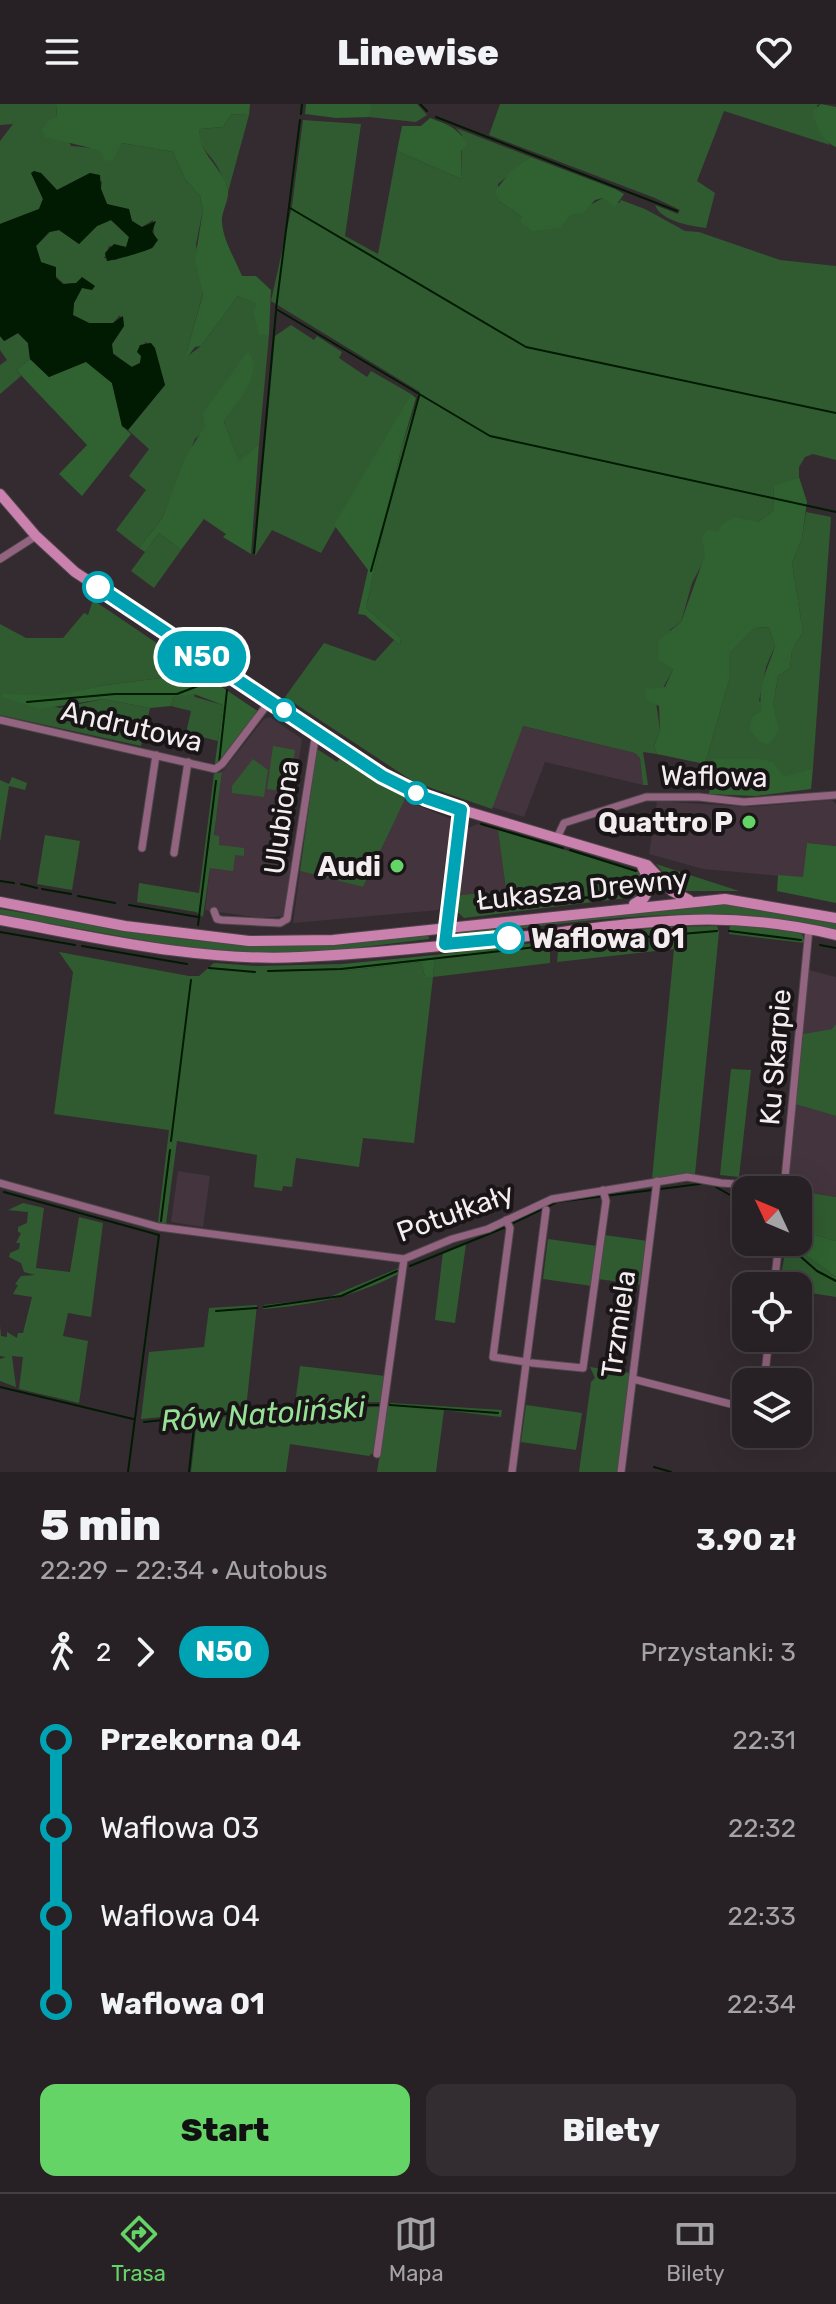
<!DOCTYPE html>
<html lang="pl">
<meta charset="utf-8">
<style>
body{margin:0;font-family:Rubik,sans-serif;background:#332d31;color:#f1f3f6;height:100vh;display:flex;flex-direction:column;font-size:30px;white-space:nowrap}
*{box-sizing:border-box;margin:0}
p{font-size:26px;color:#a4a3a6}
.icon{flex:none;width:44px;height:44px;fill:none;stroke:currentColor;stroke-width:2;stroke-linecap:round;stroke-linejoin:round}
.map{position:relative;height:1368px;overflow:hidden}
.sheet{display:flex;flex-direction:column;background:#272024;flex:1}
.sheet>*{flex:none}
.badge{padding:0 16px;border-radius:26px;font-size:28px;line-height:52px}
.needle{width:52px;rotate:314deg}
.fabs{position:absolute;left:732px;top:1072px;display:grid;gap:16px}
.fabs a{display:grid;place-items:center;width:80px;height:80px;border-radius:16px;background:#272024;box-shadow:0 8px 32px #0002,0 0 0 2px #433e41;font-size:40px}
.map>.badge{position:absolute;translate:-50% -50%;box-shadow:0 0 0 4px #fff}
.legs{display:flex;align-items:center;gap:12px;height:88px;padding:0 40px;font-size:26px}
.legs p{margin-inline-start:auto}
.head{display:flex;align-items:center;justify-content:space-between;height:136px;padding:0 40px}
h1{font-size:44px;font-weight:800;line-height:60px}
.cta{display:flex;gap:16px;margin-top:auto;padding:16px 40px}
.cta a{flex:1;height:92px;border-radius:16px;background:#65d467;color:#111;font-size:32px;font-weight:800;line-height:92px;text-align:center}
.cta a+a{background:#332d31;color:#f1f3f6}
ul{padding:0 40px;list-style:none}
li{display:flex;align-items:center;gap:28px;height:88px;font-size:30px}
li i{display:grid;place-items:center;width:12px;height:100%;margin:0 10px;background:currentColor}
li i::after{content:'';width:20px;height:20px;margin:-10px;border:6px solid;border-radius:50%;background:#272024}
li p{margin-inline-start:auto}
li:first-child i{background:linear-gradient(#0000 50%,currentColor 0)}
li:last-child i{background:linear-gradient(currentColor 50%,#0000 0)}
header{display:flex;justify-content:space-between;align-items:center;height:104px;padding:0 40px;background:#272024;font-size:36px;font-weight:800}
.tabs{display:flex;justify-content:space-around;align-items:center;height:112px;border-top:2px solid #433e41;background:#272024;font-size:22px;color:#a4a3a6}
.tabs a{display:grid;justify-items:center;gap:4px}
.tabs .on{color:#65d467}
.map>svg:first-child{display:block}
.built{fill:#43343d}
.green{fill:#305b30;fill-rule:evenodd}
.forest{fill:#2f6230}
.water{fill:#011a02}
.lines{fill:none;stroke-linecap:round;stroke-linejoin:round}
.stream{stroke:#011a02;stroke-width:2}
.street-casing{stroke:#4f464b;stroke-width:9}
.secondary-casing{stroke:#4f464b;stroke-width:12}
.street{stroke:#92647f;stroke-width:7}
.secondary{stroke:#cb81ad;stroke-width:10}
.line-1-casing{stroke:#fff;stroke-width:18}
.line-1{stroke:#00a3b4;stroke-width:12}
.stop-1-dot{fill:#fff;stroke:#00a3b4;stroke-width:4}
.poi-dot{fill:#65d467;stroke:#191517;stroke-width:3}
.labels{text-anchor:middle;stroke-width:8;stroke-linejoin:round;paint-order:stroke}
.street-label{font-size:28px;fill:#f3edf0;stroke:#191517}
.poi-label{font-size:28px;font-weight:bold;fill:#f3edf0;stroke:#191517;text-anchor:end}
.stop-label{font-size:28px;font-weight:bold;fill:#f3edf0;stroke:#191517;text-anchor:start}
.water-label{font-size:30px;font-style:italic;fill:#97e196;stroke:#191517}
</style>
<header><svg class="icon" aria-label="menu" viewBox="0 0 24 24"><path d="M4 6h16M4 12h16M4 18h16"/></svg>Linewise<svg class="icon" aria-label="heart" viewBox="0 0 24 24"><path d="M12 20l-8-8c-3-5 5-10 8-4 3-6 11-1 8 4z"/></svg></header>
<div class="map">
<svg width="836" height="1368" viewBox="0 0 836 1368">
<rect width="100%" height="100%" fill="#342b30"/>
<path class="built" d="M270,613L302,635L285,757L291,758L284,812L262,814L205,806L222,668L264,615Z
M522,622L635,649L640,654L643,681L545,658L524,713L492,703Z
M404,696L451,715L439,806L293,819L300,767L363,783Z
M832,696L836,700V742L807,739L803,774L703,765L649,750L657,697L749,703Z
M478,720L498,726L506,786L454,792L463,726Z
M809,866L836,873V920L833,925L803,930Z
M795,1000L836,1012V1093L788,1085Z
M178,1067L210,1072L203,1123L171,1118Z"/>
<path class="green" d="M0,0H56L57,14L71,42L115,46L122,39L173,48L185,75L200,92L203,106L196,140L203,189L185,254L201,242L238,192L258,200L259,231H269L259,340L239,358L224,318L236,298L195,335L163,413L139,444L116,426L146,386L129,372L149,345L128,326L165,281L151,240L145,238L140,259L131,263L113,249L112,240L124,222L120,211L113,219H89L73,211L74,199L82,184H94L76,179L64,180L41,158L36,142L50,128L59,126L79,140L97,122L111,116L129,133L127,143L109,142L104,154L116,156L125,150L152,144L155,141L153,116L142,123C128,116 123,105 107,100L101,85L102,78L90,69L57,86L41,69H31L43,95L39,105L0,120V37L13,20L0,21Z
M370,0H417L427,11L416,18L369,13Z
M500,0H821L817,1L819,24L830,41L724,7L697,77L715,89L706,124C690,122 661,117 655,101L678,110L680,106L655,94L489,31Z
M232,10L249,11L228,88C224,79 221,67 215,59C206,45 198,44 200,25L223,23Z
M303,16L361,20L345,132L378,150L397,47L461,75L462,31L456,24L531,53L498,80L499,97L522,113L571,111L603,94L619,99L621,96L645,105L685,127L699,128L780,156L836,162V356L813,350L805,353L799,363V373L774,383L773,407L758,418L719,428L692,479L681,518L670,526L673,565L656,598L660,626L654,643L657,650L643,648L648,681H643L640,654L635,649L523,622L492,705L414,678L285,593L324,539L375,557L394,536L400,541L401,534L366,504L401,345L420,288L271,197L292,102Z
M291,221L314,236L317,232L342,248L339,254L367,273L371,267L411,290L321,449L272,426L255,452L275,232Z
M18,229L28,239L30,255L16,266L21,272L0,290V261L7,256L0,246V232L5,237Z
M806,408L831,413L813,664L783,674L714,656L713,662L705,660L729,576V550L755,524L769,523L775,542L766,563L759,597L773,602L778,572L790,564L792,547L803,528L792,459L802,434Z
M159,429L181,446L154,484L131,467Z
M93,496L201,569L106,581L50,593L3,591L60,604L103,595L150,604L141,642L0,611V520L26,534H63L84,509L88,511Z
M194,589L195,593L223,601L218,637L186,629L191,607L171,602L173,593Z
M273,642L295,646L289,688L267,685Z
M317,645L337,658L341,653L406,693L363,783L300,767Z
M253,655L268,666L264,693L232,689V682Z
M222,668L214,731L219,732V741L244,744V752L235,751L233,767L210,764L203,813L196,808L137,798L139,779L199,789L214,670Z
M12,673L27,679L25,686L9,682L0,738V676L9,680Z
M498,726L642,769L647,775L645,787L634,793L464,814L453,804L454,792L506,786ZM633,786V789L506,805L507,802Z
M45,731L80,737L72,786L37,780Z
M656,760L739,787H679Z
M727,799L836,819V827C706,796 591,816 461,832L455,828Z
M0,805L184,835L244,841L428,829L429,835L321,848L264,849L186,844L13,813L0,810Z
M730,820L776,823L802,830L805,839L729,830Z
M717,822L719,828L695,1070L652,1075L674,845L557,858L559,837L662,823Z
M550,837V859L433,873L414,1039L363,1034L359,1063L296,1054L292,1083L283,1082L282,1087L254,1083L257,1051L177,1037L166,1120L158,1118L169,1026L54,1010L73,868L59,848L189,872H199L214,859L257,862L343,860L344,867L421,858L425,873L433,872L435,851Z
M836,920V1012L795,1000L803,930L832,925Z
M731,965L751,966L739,1073L720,1071Z
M798,1087L836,1093V1137L798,1126Z
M23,1099L44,1104L36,1164L70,1168L79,1113L103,1119L91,1213L68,1209L63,1232L88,1237L79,1299L19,1285L23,1253L12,1252L16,1283L0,1277V1255L6,1253L0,1252V1221L1,1232L7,1233V1228L17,1234L18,1229H23L32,1193L13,1190L18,1181L15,1180L21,1172L35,1171L24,1168L21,1159L9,1153L10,1149L19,1145L20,1139H16L21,1129L18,1128V1123L27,1119L28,1108L8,1106Z
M604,1131L648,1137L642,1181L598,1175Z
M548,1135L597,1142L592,1182L543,1175Z
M787,1138L836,1173V1193L798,1187V1182H779Z
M466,1140L455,1219L435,1216L443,1148Z
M399,1164L398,1170C354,1193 312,1201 263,1205L264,1201L327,1194Z
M257,1201L246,1305L141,1315L149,1248L204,1243L209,1204Z
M300,1262L385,1272L381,1298L295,1300Z
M590,1263L630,1269L617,1368H579L591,1278L595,1274Z
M391,1299L502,1306L501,1313L444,1306L436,1368H377L387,1303Z
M526,1301L582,1309L576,1346L521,1338Z
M380,1303L375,1347L369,1352L290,1340L286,1368H191L197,1316L294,1304Z"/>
<path class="forest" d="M56,0H250L249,11L232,10L223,23L200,25C197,50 223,62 228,87C229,97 221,108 222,118C223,136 235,155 242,172H256L271,186L269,231H259L253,208L257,200L238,192L201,242L195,243L184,257L203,190L195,156L203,106L200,92L185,75L173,48L122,39L112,57L104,56L99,46L45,33L42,26L49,16L57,13Z
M306,0H370L372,3L369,13L336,14L305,10Z
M821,0L836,3V43C823,38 814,20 813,7Z
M430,14C446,20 458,23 467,40L461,47V75L397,47L402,22H421Z
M531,53L615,85L624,90L615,103L603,94L595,96L583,109L571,111L559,124L532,127L520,118L522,113L499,97L495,87L512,66Z
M248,247C265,271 237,296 224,318L239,357L259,340L251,450L223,433L226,430L204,415L181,446L159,429L145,448L139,444L163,413L186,352L205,322L203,309Z
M30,255L49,273L86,257L112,279L122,322L131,330L82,392L59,370L87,341L16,266Z
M411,290L416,294L401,345L366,504L401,534L400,541L365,511L358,510L368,466L334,421Z
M799,373L807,398L802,434L792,459L803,528L792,547L790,564L778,572L773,602L779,626L769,641L761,639L749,626L752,613L762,606C756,583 769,563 775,542L769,523L755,524L729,550V576L705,660L657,650L654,643L660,626L659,602L646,596L645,585L665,583L673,565L658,555L659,536L681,518L705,451L702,432L708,426L718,428L721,421L734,413L758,418L773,407L774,382Z
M201,569L259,608L220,660L215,659L223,601L194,590L173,593L171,602L150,604L103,595L40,605L2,593V590L51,592L106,581Z
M714,655H760L773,658L783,673L813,664L811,685L755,692L709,690Z
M807,739L836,742V799L777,787L778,771L803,773Z
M435,851L433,873H425L421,858L343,867V860Z
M798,1126L836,1137V1173L787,1138H798Z"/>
<path class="water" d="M34,67L41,69L57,86L90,69L100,71L101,85L107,100L129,105L132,117L142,123L156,117L152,128L158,136L152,144C144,148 115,156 107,157L105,149L114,140L126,143L129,133L111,116L97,122L79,140L59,126L49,128L36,142L41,158L56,163V174L63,180L76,179L82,173L95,182L92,186L82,184L74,199L73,211L89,219H113L123,212L124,222L112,240L113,250L132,263L140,259L141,252L137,248L140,241L151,239L155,244L165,281L128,326L122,322L112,279L86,258L49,273L30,255L28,239L18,229L4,237L0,232V120L39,105L43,95L31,69Z"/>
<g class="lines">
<path class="stream" d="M420,0L427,7
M301,10L302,0
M436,13L677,107
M300,16L276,205L490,332L836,408
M290,104L526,243L836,309
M254,449L276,207
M371,467L419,292
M27,598L115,590H177L211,577
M219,659L227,586
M481,720L563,744
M570,746L636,767
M0,777L14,779
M21,780L37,784
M42,785L71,790
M78,792L115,799
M129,801L198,813
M509,804L630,788
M198,821L216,677
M729,827L801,836
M0,828L75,841
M561,840L717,827
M820,841L836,844
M82,842L187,860
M209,864L255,868
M268,867L341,865L545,842
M171,1037L191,876
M716,1083L746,1100
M4,1088L159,1131L128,1368
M161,1117L170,1046
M511,1120L557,1098L700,1080
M784,1138L817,1167L836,1177
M410,1162L506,1123
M264,1203L341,1192L397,1167
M216,1207L257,1204
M0,1283L133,1315
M390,1301L498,1309
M144,1318L314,1301H380
M654,1363L671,1368
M189,1368L195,1314"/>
<g class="street-casing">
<path id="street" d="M0,455L36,432
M0,616L215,665L222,660L270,597
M557,734L564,719L646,693H699L744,698L836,691
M142,744L156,651
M174,749L188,658
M214,807L217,815L222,816L280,819L287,815L316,628
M0,1079L159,1123L404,1155L452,1135L488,1125L552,1095L687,1073L721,1079L784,1083
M784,1085L809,825
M506,1116L510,1124L493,1253L526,1258
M774,1182L779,1138
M532,1259L583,1264L606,1097L603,1086
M633,1275L746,1304
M764,1278L769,1234
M377,1350L404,1155
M512,1368L546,1106
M621,1368L657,1077"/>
</g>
<g class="secondary-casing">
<path id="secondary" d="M0,390L36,432L75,468L400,681L442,700L647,761L672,787L689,796
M0,798L125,822L249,837L333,836L725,795L836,814
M634,800L644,794L651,781L642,762
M0,816C99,834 199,858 300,853C385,849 470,839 554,829C657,816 733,806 836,831
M445,840L461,706"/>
</g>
<use href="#street" class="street"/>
<use href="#secondary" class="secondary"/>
</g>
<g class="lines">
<g class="line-1-casing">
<path id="line-1" d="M98,483L382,672L426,694L461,706L445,840L509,834"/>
</g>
<use href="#line-1" class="line-1"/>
</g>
<g class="stop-1-dot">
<circle cx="98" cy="483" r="14"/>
<circle cx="284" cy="606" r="10"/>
<circle cx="416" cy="689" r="10"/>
<circle cx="509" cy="834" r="14"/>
</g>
<g class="poi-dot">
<circle cx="749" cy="718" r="8"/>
<circle cx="397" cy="762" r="8"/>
</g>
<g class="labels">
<g class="street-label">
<text transform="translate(132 622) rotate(13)" y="10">Andrutowa</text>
<text transform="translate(714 672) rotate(1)" y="10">Waflowa</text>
<text transform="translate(281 713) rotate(-82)" y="10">Ulubiona</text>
<text transform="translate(582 785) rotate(-6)" y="10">Łukasza Drewny</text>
<text transform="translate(775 953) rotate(-85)" y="10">Ku Skarpie</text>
<text transform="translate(455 1108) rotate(-20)" y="10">Potułkały</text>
<text transform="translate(618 1220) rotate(-82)" y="10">Trzmiela</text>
</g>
<g class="poi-label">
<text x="733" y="728">Quattro P</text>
<text x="381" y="772">Audi</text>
</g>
<g class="stop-label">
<text x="531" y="844">Waflowa 01</text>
</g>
<g class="water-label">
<text transform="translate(263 1310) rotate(-4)" y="10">Rów Natoliński</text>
</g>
</g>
</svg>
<div class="fabs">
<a><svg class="needle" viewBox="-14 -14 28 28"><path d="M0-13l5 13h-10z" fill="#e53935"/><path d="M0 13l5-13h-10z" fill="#a4a3a6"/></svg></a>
<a><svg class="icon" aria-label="locate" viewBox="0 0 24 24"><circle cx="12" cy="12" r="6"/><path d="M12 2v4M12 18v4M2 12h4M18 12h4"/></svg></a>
<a><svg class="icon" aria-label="layers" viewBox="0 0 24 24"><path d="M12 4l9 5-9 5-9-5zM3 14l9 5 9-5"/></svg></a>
</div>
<b class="badge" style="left:202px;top:553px;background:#00a3b4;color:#fff">N50</b>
</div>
<section class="sheet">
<div class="head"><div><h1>5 min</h1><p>22:29 – 22:34 · Autobus</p></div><b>3.90 zł</b></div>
<div class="legs"><svg class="icon" aria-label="walk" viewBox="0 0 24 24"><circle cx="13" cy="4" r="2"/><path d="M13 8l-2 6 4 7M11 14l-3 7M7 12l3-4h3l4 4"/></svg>2<svg class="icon" aria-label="forward" viewBox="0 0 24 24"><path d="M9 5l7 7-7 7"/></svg><b class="badge" style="background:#00a3b4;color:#fff">N50</b><p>Przystanki: 3</p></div>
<ul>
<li><i style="color:#00a3b4"></i><b>Przekorna 04</b><p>22:31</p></li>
<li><i style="color:#00a3b4"></i><span>Waflowa 03</span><p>22:32</p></li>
<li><i style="color:#00a3b4"></i><span>Waflowa 04</span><p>22:33</p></li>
<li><i style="color:#00a3b4"></i><b>Waflowa 01</b><p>22:34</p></li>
</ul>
<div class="cta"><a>Start</a><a>Bilety</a></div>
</section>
<nav class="tabs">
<a class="on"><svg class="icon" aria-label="directions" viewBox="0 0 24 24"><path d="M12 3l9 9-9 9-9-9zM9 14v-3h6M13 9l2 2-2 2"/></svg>Trasa</a>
<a><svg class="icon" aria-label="map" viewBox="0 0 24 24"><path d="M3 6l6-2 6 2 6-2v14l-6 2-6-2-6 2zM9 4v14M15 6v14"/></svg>Mapa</a>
<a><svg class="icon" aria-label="tickets" viewBox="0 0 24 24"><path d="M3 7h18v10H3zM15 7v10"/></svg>Bilety</a>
</nav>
